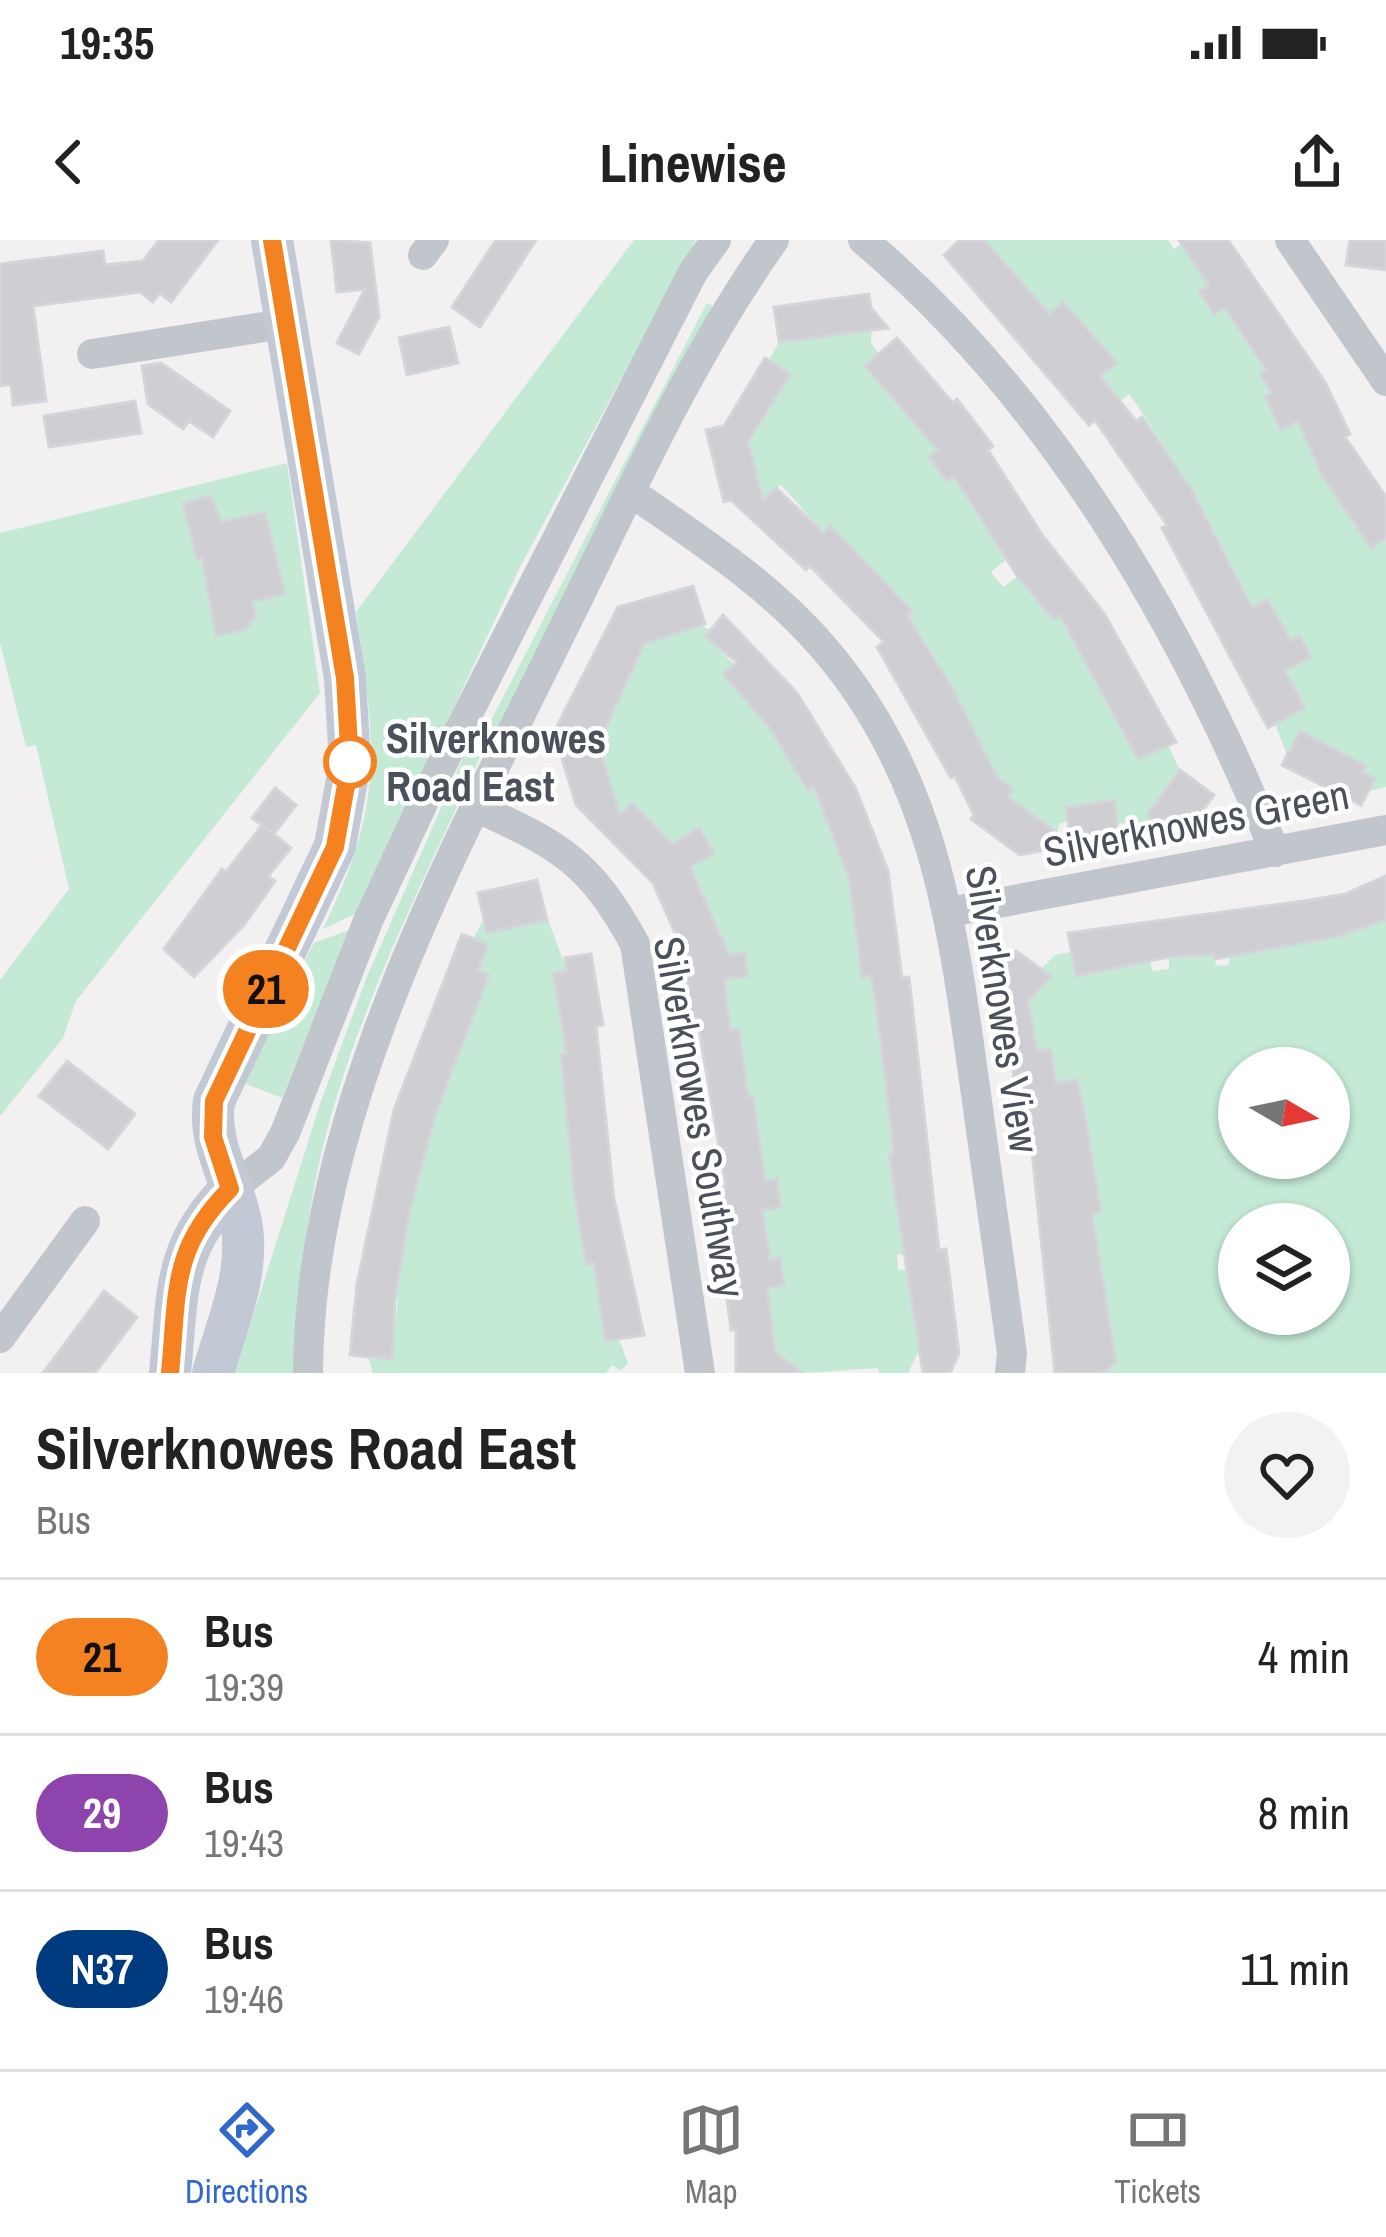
<!DOCTYPE html>
<style>
body{margin:0;font-family:"Archivo Narrow",sans-serif;background:#f2f2f2;color:#222;height:100vh;display:flex;flex-direction:column;font-size:45px;white-space:nowrap}
*{box-sizing:border-box;margin:0}
p{font-size:39px;color:#767676}
.icon{flex:none;width:66px;height:66px;fill:none;stroke:currentColor;stroke-width:2;stroke-linecap:round;stroke-linejoin:round}
.map{position:relative;height:1133px;overflow:hidden}
.side{display:flex;flex-direction:column;background:#fff;flex:1}
.side>*{flex:none}
.badge{padding:0 24px;border-radius:39px;font-size:42px;line-height:78px}
.needle{width:78px;rotate:99deg}
.buttons{position:absolute;left:1218px;top:807px;display:grid;gap:24px}
.buttons a{display:grid;place-items:center;width:132px;height:132px;border-radius:50%;background:#fff;box-shadow:0 3px 9px #0004;font-size:60px}
.map>.badge{position:absolute;translate:-50% -50%;box-shadow:0 0 0 6px #fff}
.round{display:grid;place-items:center;flex:none;width:126px;height:126px;border-radius:63px;background:#f2f2f2}
.headline{display:flex;align-items:center;justify-content:space-between;height:204px;padding:0 36px}
h1{font-size:57px;font-weight:700;line-height:90px}
ul{padding:0;list-style:none}
li{display:flex;align-items:center;gap:36px;height:156px;padding:0 36px;border-top:3px solid #e0e0e0}
li div{flex:1}
li b{display:block;font-size:45px}
li em{font-style:normal}
li .badge{min-width:132px;font-weight:700;text-align:center}
.status{display:flex;justify-content:space-between;align-items:center;height:84px;padding:0 60px;background:#fff;direction:ltr}
.status svg{height:33px;fill:currentColor}
header{display:flex;justify-content:space-between;align-items:center;height:156px;padding:0 36px;background:#fff;font-size:54px;font-weight:700}
.dock{display:flex;justify-content:space-around;align-items:center;height:168px;border-top:3px solid #e0e0e0;background:#fff;font-size:33px;color:#767676}
.dock a{display:grid;justify-items:center;gap:6px}
.dock .current{color:#3068cb}
.map>svg:first-child{display:block}
.green{fill:#c4e9d5;fill-rule:evenodd}
.building{fill:#ceced3;stroke:#d4d5da;stroke-width:3}
.lines{fill:none;stroke-linecap:round;stroke-linejoin:round}
.street{stroke:#c0c6cc;stroke-width:30}
.secondary{stroke:#c3c9d4;stroke-width:42}
.line-casing{stroke:#fff;stroke-width:27}
.line{stroke:#f58220;stroke-width:18}
.stop-dot{fill:#fff;stroke:#f58220;stroke-width:6}
.labels{text-anchor:middle;stroke-width:9;stroke-linejoin:round;paint-order:stroke}
.stop-label{font-size:42px;font-weight:bold;fill:#4a515a;stroke:#fff;text-anchor:start}
.street-label{font-size:42px;fill:#4a515a;stroke:#fff}
</style>
<div class="status"><b>19:35</b><svg viewBox="0 0 49 12"><path d="M0 12V9h3v3zM5 12V6h3v6zM10 12V3h3v9zM15 12V0h3v12zM26 1h20v11H26zM47 4h2v5h-2z"/></svg></div>
<header><svg class="icon" aria-label="back" viewBox="0 0 24 24"><path d="M15 5l-7 7 7 7"/></svg>Linewise<svg class="icon" aria-label="share" viewBox="0 0 24 24"><path d="M12 15V3M7 8l5-5 5 5M5 13v7h14v-7"/></svg></header>
<div class="map">
<svg width="1386" height="1133" viewBox="0 0 1386 1133">
<rect width="100%" height="100%" fill="#f2f0f0"/>
<path class="green" d="M634,0H696L519,329L357,673L323,689C385,562 376,508 356,372Z
M984,0H1168L1174,9L1188,0L1186,11L1209,46L1200,52L1214,74L1236,60L1266,130L1260,134L1271,151L1265,157L1281,189L1298,181L1371,307L1386,298V547L1369,551L1375,539L1362,532L1365,527L1300,492L1287,515L1275,484L1304,468L1285,431L1311,417L1300,397L1273,411L1270,403L1286,393L1268,360L1252,368L1191,249L1137,165L1129,154L1120,161L1100,136L1116,122L1100,102L1064,131L1088,91L1064,62L1050,74L1031,52L1008,72L991,51L1013,30Z
M707,63L717,68L493,503L482,498Z
M872,77L871,103L879,114L866,127L938,210L930,218L947,241L974,220L967,257L999,307L1018,310L991,332L1003,347L1020,335L1075,364L1111,464L1138,519L1168,505L1180,530L1147,575L1162,586L1117,583L1113,560L1067,568L1068,581L1059,584L1055,608L1043,583L1008,557L984,561L990,524L956,454L919,394L839,295L830,287L824,293L781,245L746,275L739,258L761,252L746,193L790,134L769,120L779,102L855,92Z
M287,223L320,453L76,761L63,798L0,876V740L69,649L36,505L26,507L0,403V293Z
M690,381L711,390L706,397L734,424L724,435L763,480L782,464L776,498L808,551L826,540L862,621V736L884,734L872,743L892,899L912,911L889,915L902,1007L923,1005L924,1012L897,1015L898,1030L910,1029L924,1101L908,1133H879L878,1128L804,1133L769,1107L740,1115L736,1092L751,1090L767,1048L784,1045L780,1018L763,1021L767,1003L762,970L781,967L776,939L743,944L763,924L753,857L728,860L747,847L739,789L713,792L728,773L724,739L747,735L745,713L705,717L702,696L717,688L692,631L610,584L592,485L621,400Z
M466,511L480,517C418,652 348,787 317,933C303,999 299,1066 296,1133H235L320,864L366,739Z
M545,672L567,731L553,734L563,791L586,811L561,816L569,873L593,890L567,894L574,951L598,949L607,1021L597,1042L605,1100L619,1099L628,1123L621,1131L612,1125L606,1133H373L368,1117L392,1119L398,1058L368,1055L398,1038L411,969L388,948L414,954L431,890L405,883L488,735L478,731L488,705L473,699L484,679L488,693L546,680Z
M1386,680V1133H1098L1116,1122L1114,1110L1094,1107L1113,1103L1110,1081L1091,1083L1082,975L1101,972C1092,915 1059,867 1051,810L1037,811L1033,788L1007,784L1050,736L1042,728L1055,715L1072,712L1076,736L1133,725L1130,705L1147,704L1152,731L1169,729V718L1214,714L1216,726L1229,725L1228,697L1242,714L1330,698ZM1239,828H1329V918H1239ZM1239,984H1329V1074H1239Z
M349,690L282,858L241,842L314,703Z"/>
<path class="building" d="M159,0H218L171,62L160,53L153,62L140,52L33,66L46,161L13,165L11,144L0,146V24L103,11L105,25L143,21Z
M331,0L370,3L379,77L359,114L337,103L365,49L337,52Z
M496,0H536L480,87L452,67Z
M960,0H984L1050,74L1063,62L1117,123L1100,136L1136,181L1142,177L1191,249L1252,368L1267,359L1291,401L1300,396L1311,417L1285,431L1305,468L1268,488L1162,288L1167,285L1095,180L1089,185L944,15Z
M1179,0H1228L1325,142L1350,194L1345,197L1386,257V298L1371,308L1322,235L1298,181L1281,190L1265,156L1272,153L1260,134L1266,130L1225,68L1214,74L1199,51L1209,46Z
M1350,0H1386V30L1346,25Z
M869,54L871,68L888,88L779,102L774,67Z
M449,87L458,123L407,135L399,98Z
M897,98L953,163L957,159L993,206L988,210L1043,296L1104,373L1176,502L1138,519L1060,375L1054,380L1018,337L954,236L947,241L929,217L938,210L865,126Z
M765,118L790,134L748,202L763,260L776,248L824,293L830,286L912,371L907,376L954,451L997,537L1013,549L1008,557L1071,603L1066,568L1114,560L1119,596L1020,615L971,579L974,575L955,536L951,538L877,407L884,402L810,326L806,330L731,260L724,262L706,190L724,186Z
M161,123L230,171L213,197L189,181L183,189L148,164L142,126Z
M135,161L141,193L49,207L44,176Z
M210,256L222,282L265,272L285,354L252,362L256,376L246,389L216,396L202,318L197,319L183,263Z
M693,346L705,384L644,404L598,504L620,575L632,563L672,604L699,588L714,613L690,627L729,715L745,713L747,736L724,739L730,790L739,789L748,857L753,856L765,941L777,939L781,967L762,970L770,1020L780,1018L784,1045L767,1048L775,1112L803,1133H736V1089L731,1090L722,1020L731,1019L720,947H726L697,777L690,778L680,704L653,643L576,565L554,492L618,367Z
M723,375L797,453L856,549L888,631L902,738L909,737L939,1010L946,1009L959,1114L950,1133H923L889,915L894,914L878,779L871,736L862,737L849,637L814,547L808,551L770,488L723,434L737,422L705,397Z
M1300,491L1366,526L1362,532L1375,538L1361,565L1282,525Z
M1180,530L1214,555L1181,600L1147,575Z
M275,548L296,565L274,594L252,578Z
M262,585L291,608L268,636L275,641L244,685L194,737L164,709L222,629L226,632Z
M1386,636V680L1339,696L1215,719L1214,714L1169,717L1076,736L1068,693L1304,661L1345,654Z
M537,640L547,680L487,693L478,653Z
M462,694L488,705L478,730L489,735L436,872L410,970L395,1058L392,1119L350,1115L357,1044L394,870Z
M1016,711L1051,736L1028,761L1037,811L1051,809L1056,843L1077,840L1085,876L1101,972L1092,974L1116,1122L1104,1133H1055L1031,902L1026,871L1016,872L1012,813L1001,755L994,749L1003,738L997,733Z
M591,714L603,785L596,786L614,959L644,1095L605,1101L594,1023L586,1024L574,952L561,815L567,814L553,733L567,731L565,718Z
M67,821L135,874L108,909L39,856Z
M104,1051L137,1077L95,1133H43Z"/>
<g class="lines">
<path class="street" d="M863,0C1053,160 1182,385 1275,612
M1290,0L1386,141
M423,15L434,0
M92,114L283,84
M631,252C699,300 768,343 823,407C933,534 952,681 974,840C987,931 999,1022 1012,1113L1010,1133
M478,568C561,606 590,622 635,704L700,1133
M950,672L1386,590
M231,949L271,918L285,893L368,681L431,546L693,32L716,0
M0,1098L85,981
M308,1133C309,870 457,606 570,375C632,249 692,115 774,0"/>
<path class="secondary" d="M170,1133C178,1056 172,1007 231,949
M213,1133C226,1087 249,1036 242,988C236,944 207,907 214,861L335,606L350,523L345,438L272,0"/>
</g>
<g class="lines">
<g class="line-casing">
<path id="line" d="M170,1133C178,1053 170,1009 230,949L213,897L214,861L335,607L350,523L345,438L272,0"/>
</g>
<use href="#line" class="line"/>
</g>
<circle class="stop-dot" cx="350" cy="522" r="24"/>
<g class="labels">
<g class="stop-label">
<text x="386" y="513">Silverknowes<tspan x="386" dy="48">Road East</tspan></text>
</g>
<g class="street-label">
<text transform="translate(1196 583) rotate(-11)" y="15">Silverknowes Green</text>
<text transform="translate(1003 769) rotate(81)" y="15">Silverknowes View</text>
<text transform="translate(700 877) rotate(80)" y="15">Silverknowes Southway</text>
</g>
</g>
</svg>
<div class="buttons">
<a><svg class="needle" viewBox="-14 -14 28 28"><path d="M0-13l5 13h-10z" fill="#e53935"/><path d="M0 13l5-13h-10z" fill="#767676"/></svg></a>
<a><svg class="icon" aria-label="layers" viewBox="0 0 24 24"><path d="M12 4l9 5-9 5-9-5zM3 14l9 5 9-5"/></svg></a>
</div>
<b class="badge" style="left:266px;top:749px;background:#f58220;color:#111">21</b>
</div>
<section class="side">
<div class="headline"><div><h1>Silverknowes Road East</h1><p>Bus</p></div><a class="round"><svg class="icon" aria-label="heart" viewBox="0 0 24 24"><path d="M12 20l-8-8c-3-5 5-10 8-4 3-6 11-1 8 4z"/></svg></a></div>
<ul>
<li><span class="badge" style="background:#f58220;color:#111">21</span><div><b>Bus</b><p>19:39</p></div><em>4 min</em></li>
<li><span class="badge" style="background:#8e44ad;color:#fff">29</span><div><b>Bus</b><p>19:43</p></div><em>8 min</em></li>
<li><span class="badge" style="background:#003b80;color:#fff">N37</span><div><b>Bus</b><p>19:46</p></div><em>11 min</em></li>
</ul>
</section>
<nav class="dock">
<a class="current"><svg class="icon" aria-label="directions" viewBox="0 0 24 24"><path d="M12 3l9 9-9 9-9-9zM9 14v-3h6M13 9l2 2-2 2"/></svg>Directions</a>
<a><svg class="icon" aria-label="map" viewBox="0 0 24 24"><path d="M3 6l6-2 6 2 6-2v14l-6 2-6-2-6 2zM9 4v14M15 6v14"/></svg>Map</a>
<a><svg class="icon" aria-label="tickets" viewBox="0 0 24 24"><path d="M3 7h18v10H3zM15 7v10"/></svg>Tickets</a>
</nav>
